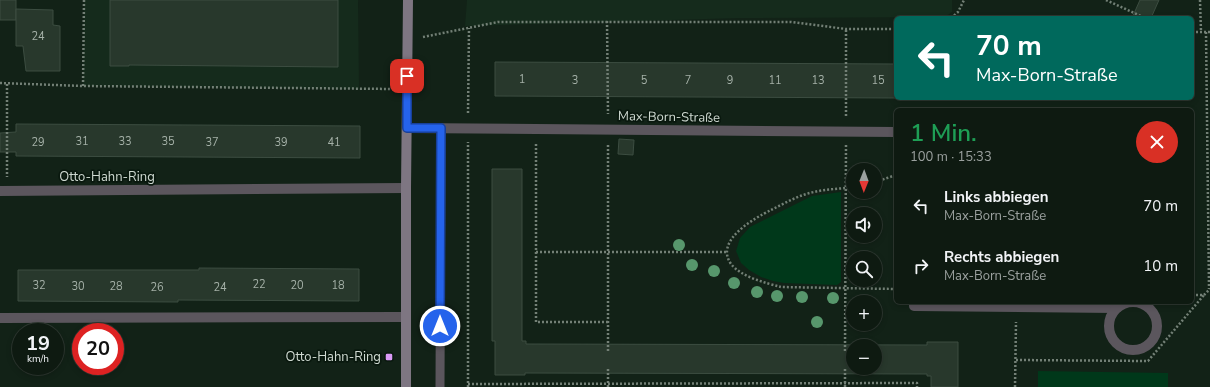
<!DOCTYPE html>
<html lang="de">
<head>
<meta charset="utf-8">
<style>
	:root { --surface:#0e1a11; --page:#17231a; --text:#f1f3f6; --muted:#9ba19f; --line:#2e3831 }
	body { margin:0; font-family:"Nunito Sans",sans-serif; background:var(--page); color:var(--text); height:100vh; display:flex; flex-direction:column; font-size:15px; white-space:nowrap }
	* { box-sizing:border-box; margin:0 }
	p { font-size:13px; color:var(--muted) }
	.icon { flex:none; width:22px; height:22px; fill:none; stroke:currentColor; stroke-width:2; stroke-linecap:round; stroke-linejoin:round }
	.map { position:relative; flex:1; overflow:hidden }
	.details { position:absolute; left:894px; top:108px; width:300px; height:196px; display:flex; flex-direction:column; background:var(--surface); border-radius:6px; box-shadow:0 2px 6px #0003,0 0 0 1px var(--line) }
	.details>* { flex:none }
	.hud { position:absolute; left:894px; top:16px; width:300px; height:84px; border-radius:6px; box-shadow:0 2px 6px #0003,0 0 0 1px var(--line); background:#00695c; color:#fff; overflow:hidden }
	.needle { width:26px; rotate:181deg }
	.fabs { position:absolute; left:846px; top:163px; display:grid; gap:8px }
	.fabs a { display:grid; place-items:center; width:36px; height:36px; border-radius:50%; background:var(--surface); box-shadow:0 2px 6px #0003,0 0 0 1px var(--line); font-size:20px }
	.speed { position:absolute; left:12px; top:323px; display:flex; gap:8px; font-size:20px; font-weight:700; text-align:center }
	.speed>* { display:grid; place-content:center; width:52px; height:52px; border-radius:50%; background:var(--surface); box-shadow:0 2px 6px #0003,0 0 0 1px var(--line); line-height:1 }
	.speed small { font-size:10px; font-weight:400 }
	.speed .limit { border:6px solid #d22; background:#fff; color:#111 }
	.pin { position:absolute; display:grid; place-items:center; width:34px; height:34px; color:#fff; margin:-17px; border-radius:8px; box-shadow:0 2px 6px #0006 }
	.me { position:absolute; width:44px; margin:-22px; rotate:0deg; stroke-linejoin:round; filter:drop-shadow(0 0 3px #0008) }
	.turn { display:flex; align-items:center; gap:14px; height:84px; padding:0 16px; font-size:18px }
	.turn .icon { width:52px; height:52px; stroke-width:2.5 }
	.turn b { display:block; font-size:28px; line-height:34px }
	.round { display:grid; place-items:center; flex:none; width:42px; height:42px; border-radius:21px; background:var(--page) }
	.headline { display:flex; align-items:center; justify-content:space-between; height:68px; padding:0 16px }
	h1 { font-size:24px; font-weight:600; line-height:30px; color:#1e9e55 }
	ul { padding:0; list-style:none }
	li { display:flex; align-items:center; gap:12px; height:60px; padding:0 16px }
	li div { flex:1 }
	li b { display:block; font-size:15px }
	li em { font-style:normal }
	.map>svg:first-child { display:block }
	.built { fill:#152b1c }
	.green { fill:#00381a }
	.building { fill:#28382c; stroke:#3c4d41; fill-rule:evenodd }
	.lines { fill:none; stroke-linecap:round; stroke-linejoin:round }
	.path { stroke:#738076; stroke-width:2.5; stroke-dasharray:2 2; stroke-linecap:butt }
	.lane { stroke:#5b565d; stroke-width:9 }
	.street { stroke:#5b565d; stroke-width:10 }
	.secondary { stroke:#7e7682; stroke-width:10 }
	.tree { fill:#57976c }
	.route-casing { stroke:#184099; stroke-width:10 }
	.route { stroke:#2563eb; stroke-width:7 }
	.poi-dot { fill:#da9af6; stroke:#09180e; stroke-width:1.5 }
	.labels { text-anchor:middle; dominant-baseline:central; stroke-width:3.5; stroke-linejoin:round; paint-order:stroke }
	.number-label { font-size:11px; fill:#a5b1a8 }
	.street-label { font-size:13px; fill:#cfd9d1; stroke:#09180e }
	.poi-label { font-size:13px; fill:#cfd9d1; stroke:#09180e; text-anchor:end }
</style>
</head>
<body>
<div class="map">
<svg width="1210" height="387" viewBox="0 0 1210 387">
	<rect width="100%" height="100%" fill="#122217"/>
	<!-- built -->
	<g class="built">
		<path d="M84,0H358L359,89L83,86Z"/>
		<path d="M467,0H952V12L945,17L741,18L465,26Z"/>
	</g>
	<!-- green -->
	<g class="green">
		<path d="M841,192V282L837,285L784,283L773,281L761,277L749,270L741,263L736,251L740,238L750,227L812,196Z"/>
		<path d="M1038,371L1168,373V387H1038Z"/>
	</g>
	<!-- building -->
	<g class="building">
		<rect x="0" y="0" width="16" height="20"/>
		<path d="M110,0H338V67L129,65V66H110Z"/>
		<path d="M1140,0H1159L1151,18H1132Z"/>
		<path d="M16,9L53,10V25L60,26V71H26L23,46H16Z"/>
		<path d="M495,62L896,64V98L495,96Z"/>
		<path d="M16,124L360,126V158L16,156V152H0V133L16,132Z"/>
		<path d="M619,139L634,140L633,155L618,154Z"/>
		<path d="M492,169H522V341H526V344L927,345V342H958V387H931V376H927V374L525,373V375H495V341H492ZM853,346H875V368H853Z"/>
		<path d="M199,268L359,269V301L178,300V302L18,301V270H199Z"/>
	</g>
	<g class="lines">
		<!-- path -->
		<g class="path">
			<path d="M1106,0L1145,18"/>
			<path d="M1200,0L1201,32"/>
			<path d="M951,18L958,12L964,0"/>
			<path d="M607,21L608,114"/>
			<path d="M1192,32H1210"/>
			<path d="M1206,32L1209,289"/>
			<path d="M423,37L498,22H791L846,29H896"/>
			<path d="M0,83L83,86L393,89"/>
			<path d="M7,84V177"/>
			<path d="M83,86L84,0"/>
			<path d="M468,113L469,28"/>
			<path d="M846,116V29"/>
			<path d="M536,144V252H727"/>
			<path d="M875,182L896,175"/>
			<path d="M853,187C840,189 826,189 814,192C799,195 785,203 771,210C755,218 714,240 731,264C741,277 766,283 781,287L896,289"/>
			<path d="M536,252V322H608"/>
			<path d="M1192,295H1204L1210,289"/>
			<path d="M608,351V143"/>
			<path d="M845,351L846,145"/>
			<path d="M1016,360L1148,361L1204,295"/>
			<path d="M468,384L917,383V387"/>
			<path d="M468,387V142"/>
			<path d="M608,387V367"/>
			<path d="M845,387V367"/>
			<path d="M1015,387L1016,322"/>
		</g>
		<!-- lane -->
		<path class="lane" d="M440,387L441,128"/>
		<!-- street -->
		<g class="street">
			<path d="M407,128L896,132"/>
			<path d="M0,191L406,188"/>
			<path d="M914,302V306L1117,308"/>
			<circle cx="1133" cy="326" r="24"/>
			<path d="M0,318L406,317"/>
		</g>
		<!-- secondary -->
		<path class="secondary" d="M406,387V188L408,0"/>
	</g>
	<!-- trees -->
	<g class="tree">
		<circle cx="679" cy="245" r="6"/>
		<circle cx="692" cy="265" r="6"/>
		<circle cx="714" cy="271" r="6"/>
		<circle cx="734" cy="283" r="6"/>
		<circle cx="757" cy="292" r="6"/>
		<circle cx="777" cy="296" r="6"/>
		<circle cx="802" cy="297" r="6"/>
		<circle cx="833" cy="298" r="6"/>
		<circle cx="817" cy="322" r="6"/>
	</g>
	<g class="lines">
		<defs>
			<path id="route" d="M407,76V128H441L440,326"/>
		</defs>
		<!-- route casing -->
		<use href="#route" class="route-casing"/>
		<!-- route -->
		<use href="#route" class="route"/>
	</g>
	<!-- markers -->
	<rect class="poi-dot" x="385" y="353" width="8" height="8" rx="2"/>
	<g class="labels">
		<!-- number labels -->
		<g class="number-label">
			<text x="38" y="36">24</text>
			<text x="522" y="79">1</text>
			<text x="575" y="80">3</text>
			<text x="644" y="80">5</text>
			<text x="688" y="80">7</text>
			<text x="730" y="80">9</text>
			<text x="775" y="80">11</text>
			<text x="818" y="80">13</text>
			<text x="878" y="80">15</text>
			<text x="82" y="141">31</text>
			<text x="125" y="141">33</text>
			<text x="168" y="141">35</text>
			<text x="38" y="142">29</text>
			<text x="212" y="142">37</text>
			<text x="281" y="142">39</text>
			<text x="334" y="142">41</text>
			<text x="259" y="284">22</text>
			<text x="39" y="285">32</text>
			<text x="297" y="285">20</text>
			<text x="338" y="285">18</text>
			<text x="78" y="286">30</text>
			<text x="116" y="286">28</text>
			<text x="157" y="287">26</text>
			<text x="220" y="287">24</text>
		</g>
		<!-- street labels -->
		<g class="street-label">
			<text transform="translate(669 117) rotate(1)">Max-Born-Straße</text>
			<text x="107" y="177">Otto-Hahn-Ring</text>
		</g>
		<!-- poi labels -->
		<g class="poi-label">
			<text x="381" y="357">Otto-Hahn-Ring</text>
		</g>
	</g>
</svg>
<div class="fabs">
<a><svg class="needle" viewBox="-14 -14 28 28"><path d="M0-13l5 13h-10z" fill="#e53935"/><path d="M0 13l5-13h-10z" fill="#9ba19f"/></svg></a>
<a><svg class="icon" aria-label="sound" viewBox="0 0 24 24"><path d="M4 9h4l5-4v14l-5-4H4zM17 9q2 3 0 6"/></svg></a>
<a><svg class="icon" aria-label="search" viewBox="0 0 24 24"><circle cx="10" cy="10" r="6"/><path d="M15 15l6 6"/></svg></a>
<a>+</a>
<a>−</a>
</div>
<div class="speed"><div>19<small>km/h</small></div><div class="limit">20</div></div>
<div class="pin" style="left:407px;top:76px;background:#d93025"><svg class="icon" aria-label="arrive" viewBox="0 0 24 24"><path d="M6 21V4h12l-3 4 3 4H6"/></svg></div>
<svg class="me" style="left:440px;top:326px" viewBox="-20 -20 40 40"><circle r="17" fill="#2563eb" stroke="#fff" stroke-width="3"/><path d="M0-11L8 9 0 5-8 9z" fill="#fff"/></svg>
<div class="hud">
<div class="turn"><svg class="icon" aria-label="left" viewBox="0 0 24 24"><path d="M17 20v-9H6M10 6l-5 5 5 5"/></svg><div><b>70 m</b>Max-Born-Straße</div></div>
</div>
<section class="details">
<div class="headline"><div><h1>1 Min.</h1><p>100 m · 15:33</p></div><a class="round" style="background:#d93025;color:#fff"><svg class="icon" aria-label="close" viewBox="0 0 24 24"><path d="M6 6l12 12M18 6L6 18"/></svg></a></div>
<ul>
<li><svg class="icon" aria-label="left" viewBox="0 0 24 24"><path d="M17 20v-9H6M10 6l-5 5 5 5"/></svg><div><b>Links abbiegen</b><p>Max-Born-Straße</p></div><em>70 m</em></li>
<li><svg class="icon" aria-label="right" viewBox="0 0 24 24"><path d="M7 20v-9h11M14 6l5 5-5 5"/></svg><div><b>Rechts abbiegen</b><p>Max-Born-Straße</p></div><em>10 m</em></li>
</ul>
</section>
</div>
</body>
</html>
